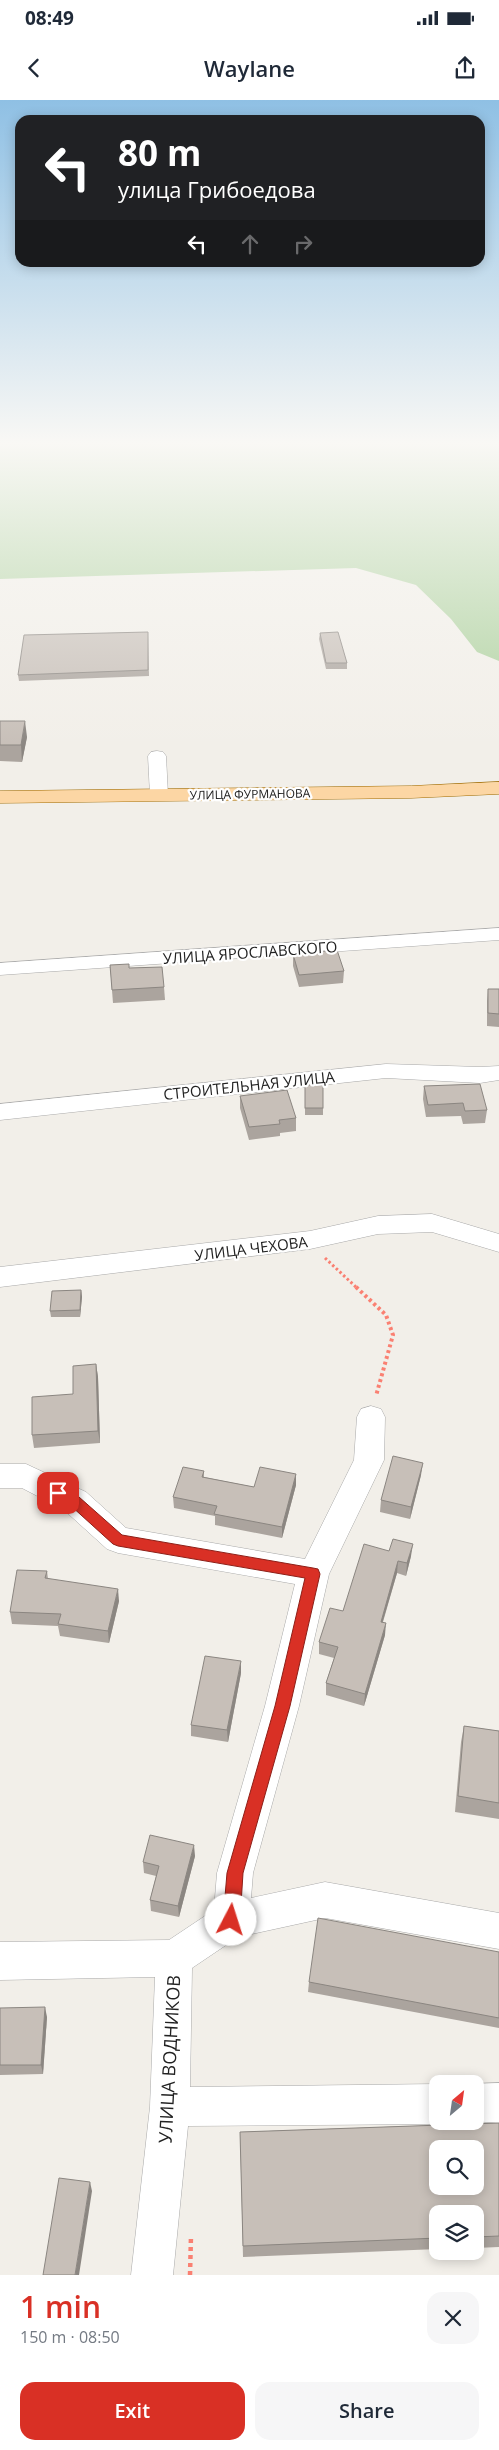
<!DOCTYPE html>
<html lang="en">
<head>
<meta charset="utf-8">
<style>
	:root { --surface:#fff; --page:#f6f6f7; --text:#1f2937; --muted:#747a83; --accent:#d93025 }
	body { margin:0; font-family:"Open Sans",sans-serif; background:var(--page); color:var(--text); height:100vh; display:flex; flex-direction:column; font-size:19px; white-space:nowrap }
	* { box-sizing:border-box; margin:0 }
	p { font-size:16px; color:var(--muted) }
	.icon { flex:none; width:28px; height:28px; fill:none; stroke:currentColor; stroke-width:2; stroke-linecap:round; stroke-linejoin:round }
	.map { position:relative; height:2175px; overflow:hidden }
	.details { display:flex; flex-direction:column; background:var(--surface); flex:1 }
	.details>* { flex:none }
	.hud { position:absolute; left:15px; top:15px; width:470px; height:152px; border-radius:15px; box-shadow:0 2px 12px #0003; background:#202124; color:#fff; overflow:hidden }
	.needle { width:32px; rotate:29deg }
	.tools { position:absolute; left:429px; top:1975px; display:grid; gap:10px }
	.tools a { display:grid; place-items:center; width:55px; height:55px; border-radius:10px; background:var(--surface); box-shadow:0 2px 12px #0003; font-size:25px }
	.pin { position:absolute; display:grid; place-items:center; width:42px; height:42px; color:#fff; margin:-21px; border-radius:10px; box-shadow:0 2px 8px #0006 }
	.me { position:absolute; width:55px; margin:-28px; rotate:5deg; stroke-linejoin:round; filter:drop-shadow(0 0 4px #0008) }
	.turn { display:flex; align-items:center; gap:18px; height:105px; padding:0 20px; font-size:22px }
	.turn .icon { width:65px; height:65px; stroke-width:2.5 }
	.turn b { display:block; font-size:35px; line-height:42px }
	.lanes { display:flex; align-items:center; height:48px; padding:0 20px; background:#0003; justify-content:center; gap:25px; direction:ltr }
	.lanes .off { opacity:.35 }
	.round { display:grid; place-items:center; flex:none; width:52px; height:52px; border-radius:15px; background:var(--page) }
	.headline { display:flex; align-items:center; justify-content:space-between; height:85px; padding:0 20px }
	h1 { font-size:30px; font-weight:600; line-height:38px; color:var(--accent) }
	.cta { display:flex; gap:10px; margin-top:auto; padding:10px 20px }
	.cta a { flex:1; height:58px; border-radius:15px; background:var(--accent); color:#fff; font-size:20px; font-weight:600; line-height:58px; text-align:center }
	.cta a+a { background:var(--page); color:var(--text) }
	.status { display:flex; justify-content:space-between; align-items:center; height:35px; padding:0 25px; background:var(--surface); direction:ltr }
	.status svg { height:14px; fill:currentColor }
	header { display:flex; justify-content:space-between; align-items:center; height:65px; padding:0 20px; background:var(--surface); font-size:22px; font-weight:600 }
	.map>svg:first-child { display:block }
	.forest { fill:#add19e }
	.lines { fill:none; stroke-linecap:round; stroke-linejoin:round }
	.minor-casing { stroke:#a9a9a9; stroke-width:1 }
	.major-casing { stroke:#a06b00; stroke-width:1 }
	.path-far2 { stroke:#fa8072; stroke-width:3; stroke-dasharray:2.5 2.5; stroke-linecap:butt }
	.path-far1 { stroke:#fa8072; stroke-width:4; stroke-dasharray:3 3; stroke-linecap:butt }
	.path { stroke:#fa8072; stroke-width:4.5; stroke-dasharray:4 4; stroke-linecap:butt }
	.minor { fill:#fff; fill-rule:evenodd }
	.major { fill:#fcd6a4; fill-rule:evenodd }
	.wall { fill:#aba49e }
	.shaded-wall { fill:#8b8681 }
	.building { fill:#c7bfb8; stroke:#8b8681; fill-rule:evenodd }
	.route { fill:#d93025; stroke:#8d1f18 }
	.labels { text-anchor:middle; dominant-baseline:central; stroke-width:4.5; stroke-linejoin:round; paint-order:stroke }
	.far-street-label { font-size:12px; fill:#222; stroke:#fff }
	.street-label { font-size:15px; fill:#222; stroke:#fff }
	.near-street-label { font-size:18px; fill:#222; stroke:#fff }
</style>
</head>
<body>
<div class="status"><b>08:49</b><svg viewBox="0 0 49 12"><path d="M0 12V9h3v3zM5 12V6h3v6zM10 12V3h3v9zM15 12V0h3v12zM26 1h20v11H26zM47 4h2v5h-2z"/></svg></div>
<header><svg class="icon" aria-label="back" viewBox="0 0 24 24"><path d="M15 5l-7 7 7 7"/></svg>Waylane<svg class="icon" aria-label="share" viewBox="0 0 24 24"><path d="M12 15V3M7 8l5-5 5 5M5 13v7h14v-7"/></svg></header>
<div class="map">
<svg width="499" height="2175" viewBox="0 0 499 2175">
	<rect width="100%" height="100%" fill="#f2efe9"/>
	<!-- forest -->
	<path class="forest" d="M0,344H499V561L477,552L451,519L416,485L356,468L0,479Z"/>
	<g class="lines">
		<defs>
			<g id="minor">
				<path d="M157,651L163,652L166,656L168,695L166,699H152L150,695L148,656L151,652Z"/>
				<path d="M499,828V840L0,875V863Z"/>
				<path d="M386,964L480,967L499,966V980L480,983L386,978L0,1020V1004Z"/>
				<path d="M432,1114L499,1134V1152L432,1132L378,1134L310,1149L0,1187V1167L310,1131L378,1116Z"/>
				<path d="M371,1306L381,1309L385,1317L384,1360L329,1474L299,1606L253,1773L251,1798L325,1782L499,1813V1849L325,1818L238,1837L192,1868L190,1987L438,1984V2021H444L438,2024L188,2026L173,2175H131L150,2007L155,1877L0,1880V1842L169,1840L214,1810L217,1773L265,1606L295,1484L118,1453L107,1449L64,1410L22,1388H0V1364H26L86,1392L126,1428L305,1459L354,1360L357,1317L361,1309Z"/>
				<path d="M499,1983V2023L472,2021H475L474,1984Z"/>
			</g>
			<path id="major" d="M499,682V694L411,698L0,703V691L411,686Z"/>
		</defs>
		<!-- minor casing -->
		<use href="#minor" class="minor-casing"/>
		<!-- major casing -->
		<use href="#major" class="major-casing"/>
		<!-- path-far2 -->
		<path class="path-far2" d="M325,1158L357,1188"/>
		<!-- path-far1 -->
		<path class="path-far1" d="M356,1187L386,1215L393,1235L376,1296"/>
		<!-- path -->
		<path class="path" d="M190,2175L191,2136"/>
		<!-- minor -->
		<use href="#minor" class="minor"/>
		<!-- major -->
		<use href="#major" class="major"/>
	</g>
	<!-- wall -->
	<g class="wall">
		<path d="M148,532L149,576L19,581L18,575Z"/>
		<path d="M320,533L347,563V569H326L319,539Z"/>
		<path d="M0,621L27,637L22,662L0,661Z"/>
		<path d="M293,854L344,871L343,883L299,887L293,866Z"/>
		<path d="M110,865L129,868L164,887L165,900L113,903Z"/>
		<path d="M488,889H499V927L487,926V901Z"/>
		<path d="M305,985L323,1008V1015H305Z"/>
		<path d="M424,986L487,1010L485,1023L463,1024L461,1016L426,1017L423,999Z"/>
		<path d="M240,996L296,1018V1031L280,1033V1036L249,1040L240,1008Z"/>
		<path d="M81,1190L82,1197L80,1217H51L50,1211Z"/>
		<path d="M96,1264L98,1277L100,1343L34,1348L32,1335L73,1294Z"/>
		<path d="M204,1371V1377L254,1387L296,1374V1385L282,1438L215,1425V1416L174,1408L173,1397Z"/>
		<path d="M421,1375L410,1419L380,1412L381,1400Z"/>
		<path d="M389,1451L411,1456L406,1476L397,1473L383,1522L385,1535L364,1606L326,1595V1583L334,1558L319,1554V1542Z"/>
		<path d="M47,1471L48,1479L119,1501L109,1543L60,1536L58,1526L12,1524L10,1512Z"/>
		<path d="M241,1573L228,1642L191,1636V1625Z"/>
		<path d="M464,1626L499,1631V1719L455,1712L461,1642Z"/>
		<path d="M195,1756L179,1817L151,1811L150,1800L156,1776L144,1773L143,1762Z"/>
		<path d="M499,1852V1928L308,1892L309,1882Z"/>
		<path d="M0,1908L47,1917L43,1974L0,1975Z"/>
		<path d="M499,2023V2147L475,2148V2114H438V2149L243,2157L240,2032Z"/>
	</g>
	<!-- shaded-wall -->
	<g class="shaded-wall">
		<path d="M25,621L27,637L22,662L21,645Z"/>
		<path d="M81,1190L82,1197L80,1217V1210Z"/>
		<path d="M96,1264L98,1277L100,1343L98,1331Z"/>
		<path d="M423,1363L421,1375L410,1419L411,1407Z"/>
		<path d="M296,1374V1385L282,1438V1427Z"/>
		<path d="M413,1444L411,1456L406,1476L407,1463Z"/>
		<path d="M398,1461L397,1473L379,1534L381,1522Z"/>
		<path d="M118,1489L119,1501L109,1543L108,1531Z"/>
		<path d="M386,1523L385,1535L364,1606L365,1594Z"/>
		<path d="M241,1561V1573L228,1642L227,1630Z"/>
		<path d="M194,1745L195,1756L179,1817L178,1806Z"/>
		<path d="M45,1907L47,1917L43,1974L41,1965Z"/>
		<path d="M90,2082L92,2091L79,2175H75Z"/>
	</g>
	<!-- building -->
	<g class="building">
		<path d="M148,532V570L18,575L24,535Z"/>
		<path d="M338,532L347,563H326L320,533Z"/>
		<path d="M0,621H25L21,645H0Z"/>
		<path d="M337,850L344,871L299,875L293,854Z"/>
		<path d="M129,864V868L162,867L164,887L112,890L110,865Z"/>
		<path d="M488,889H499V914L488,913Z"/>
		<path d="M480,984L487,1010L465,1011L463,1003L428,1005L424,986Z"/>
		<rect x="305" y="985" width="18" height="23"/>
		<path d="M287,990L296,1018L279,1020L280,1024L249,1027L240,996Z"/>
		<path d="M81,1190L80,1210L50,1211L52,1191Z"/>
		<path d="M96,1264L98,1331L32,1335V1297L73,1294V1266Z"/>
		<path d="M393,1356L423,1363L411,1407L381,1400Z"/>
		<path d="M183,1367L204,1371L202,1377L254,1387L260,1367L296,1374L282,1427L214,1414L217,1406L173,1397Z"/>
		<path d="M393,1439L413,1444L407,1463L398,1461L381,1522L386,1523L365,1594L326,1583L338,1547L319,1542L330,1508L343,1511L364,1444L389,1451Z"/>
		<path d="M17,1470L47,1471L45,1478L118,1489L108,1531L58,1524L61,1514L10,1512Z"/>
		<path d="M205,1556L241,1561L227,1630L191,1625Z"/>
		<path d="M464,1626L499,1631V1703L458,1696Z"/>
		<path d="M150,1735L194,1745L178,1806L150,1800L159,1766L143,1762Z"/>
		<path d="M318,1818L499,1852V1918L309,1882Z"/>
		<path d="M45,1907L41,1965H0V1908Z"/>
		<path d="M499,2023V2136L475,2137V2114H438V2138L243,2146L240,2032ZM438,2049H475V2086H438Z"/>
		<path d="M59,2078L90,2082L75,2175H43Z"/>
	</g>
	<!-- sky -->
	<linearGradient id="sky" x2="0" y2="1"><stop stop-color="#8fc0e4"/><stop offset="0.53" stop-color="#f9f8f5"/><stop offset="1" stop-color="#f9f8f5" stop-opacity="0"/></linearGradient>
	<rect width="499" height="648" fill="url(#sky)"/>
	<!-- route -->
	<path class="route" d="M58,1387L79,1397L122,1435L313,1468L318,1469L320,1474L290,1606L243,1773L240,1820L237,1826L231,1828L226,1826L223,1820L227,1773L275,1606L305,1478L118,1446L113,1444L70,1405L54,1397L52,1393L54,1389Z"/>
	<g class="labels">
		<!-- far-street labels -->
		<g class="far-street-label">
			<text transform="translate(250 694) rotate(-1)">УЛИЦА ФУРМАНОВА</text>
		</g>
		<!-- street labels -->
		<g class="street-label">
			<text transform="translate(250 852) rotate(-4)">УЛИЦА ЯРОСЛАВСКОГО</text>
			<text transform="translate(249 985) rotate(-6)">СТРОИТЕЛЬНАЯ УЛИЦА</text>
			<text transform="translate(251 1148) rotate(-7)">УЛИЦА ЧЕХОВА</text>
		</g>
		<!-- near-street labels -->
		<g class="near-street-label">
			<text transform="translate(169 1959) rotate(-87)">УЛИЦА ВОДНИКОВ</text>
		</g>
	</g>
</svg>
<div class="tools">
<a><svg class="needle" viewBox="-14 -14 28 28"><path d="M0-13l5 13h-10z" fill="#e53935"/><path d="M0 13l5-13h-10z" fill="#747a83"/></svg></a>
<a><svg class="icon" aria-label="search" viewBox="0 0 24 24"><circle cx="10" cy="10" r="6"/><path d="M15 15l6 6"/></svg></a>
<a><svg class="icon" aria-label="layers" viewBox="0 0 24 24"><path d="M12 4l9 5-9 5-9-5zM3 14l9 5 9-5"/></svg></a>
</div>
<div class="pin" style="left:58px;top:1393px;background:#d93025"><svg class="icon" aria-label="arrive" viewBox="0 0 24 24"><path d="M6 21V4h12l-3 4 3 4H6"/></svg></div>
<svg class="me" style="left:231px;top:1820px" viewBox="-20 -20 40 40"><circle r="19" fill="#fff"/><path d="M0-13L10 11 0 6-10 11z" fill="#d93025"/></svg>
<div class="hud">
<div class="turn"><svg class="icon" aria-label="left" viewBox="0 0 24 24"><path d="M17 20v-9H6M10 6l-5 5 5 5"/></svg><div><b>80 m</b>улица Грибоедова</div></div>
<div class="lanes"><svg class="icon" aria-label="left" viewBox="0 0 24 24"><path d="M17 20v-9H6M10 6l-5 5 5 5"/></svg><svg class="icon off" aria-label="ahead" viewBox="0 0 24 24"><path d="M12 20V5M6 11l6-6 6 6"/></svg><svg class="icon off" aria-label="right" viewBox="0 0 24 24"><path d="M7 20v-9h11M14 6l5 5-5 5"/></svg></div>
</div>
</div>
<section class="details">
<div class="headline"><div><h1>1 min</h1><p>150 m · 08:50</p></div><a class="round"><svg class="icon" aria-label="close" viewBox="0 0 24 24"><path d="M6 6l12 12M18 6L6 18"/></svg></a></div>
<div class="cta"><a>Exit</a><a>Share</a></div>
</section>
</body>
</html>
